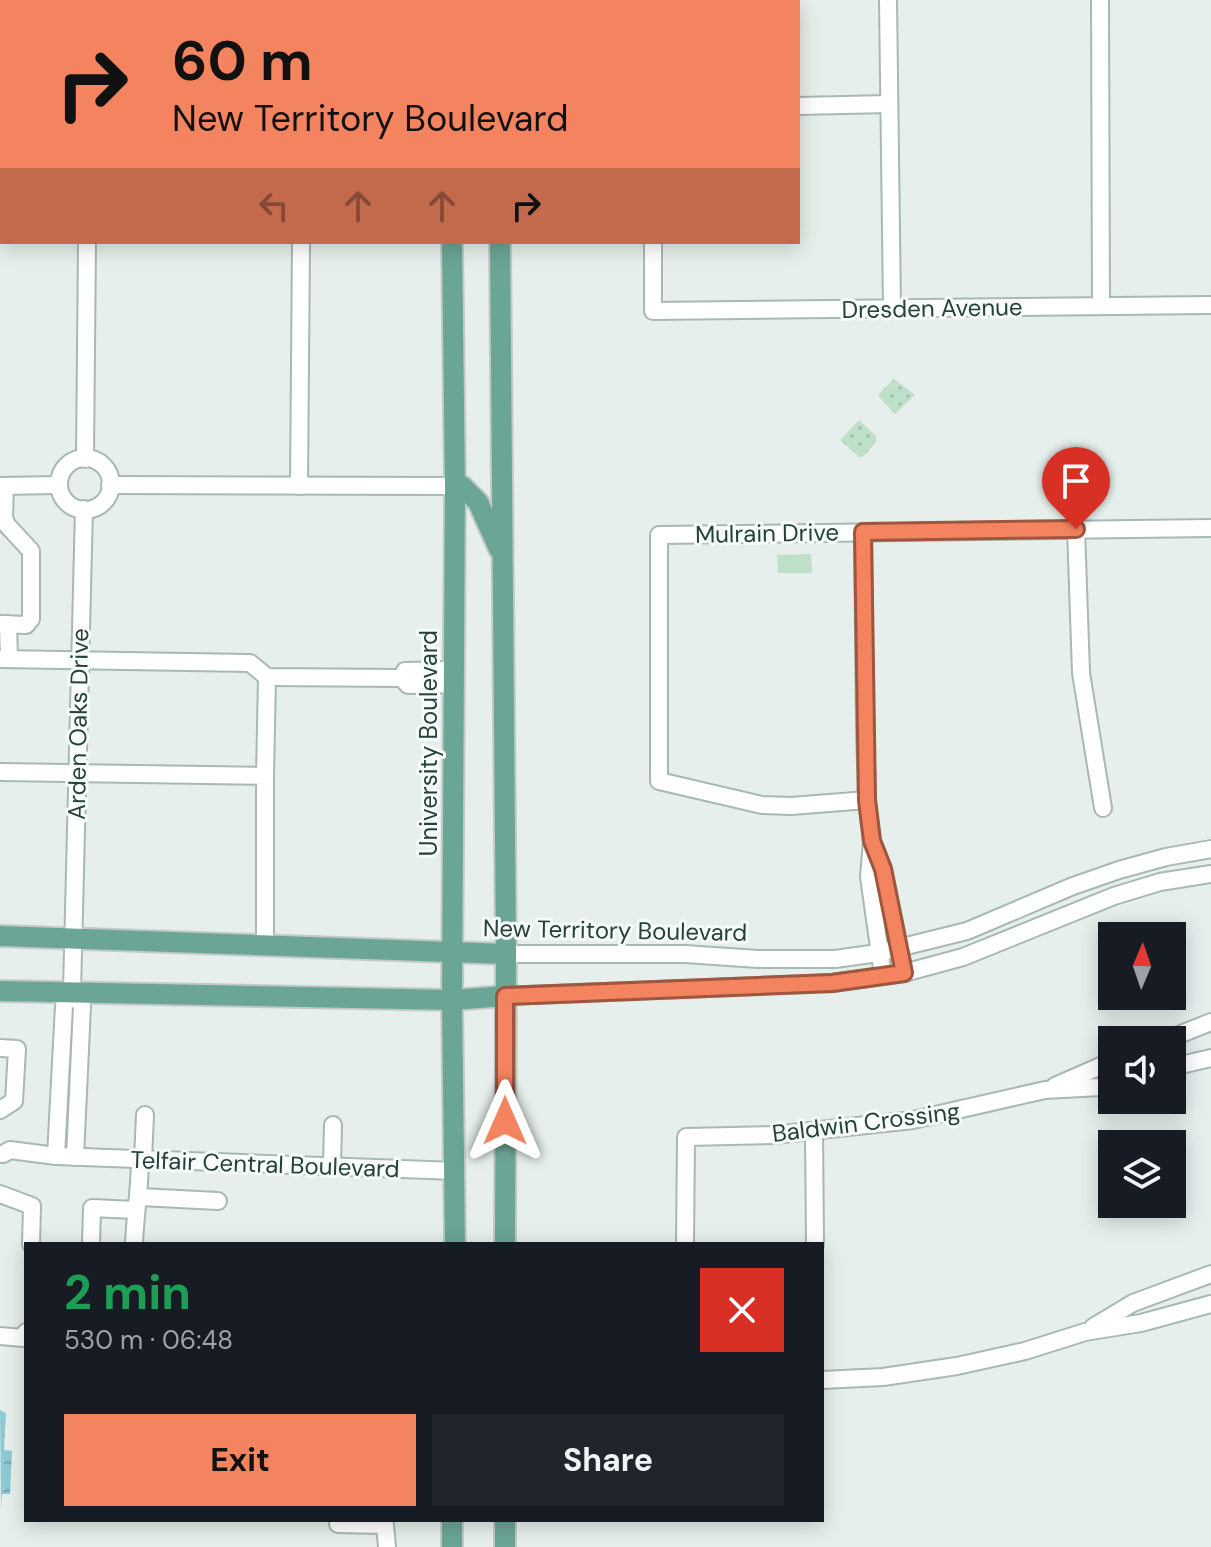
<!DOCTYPE html>
<html lang="en">
<head>
<meta charset="utf-8">
<style>
	:root { --surface:#171b24; --page:#20242c; --text:#f1f3f6; --muted:#9ea1a6; --accent:#f4845f }
	body { margin:0; font-family:"DM Sans",sans-serif; background:var(--page); color:var(--text); height:100vh; display:flex; flex-direction:column; font-size:30px; white-space:nowrap }
	* { box-sizing:border-box; margin:0 }
	p { font-size:26px; color:var(--muted) }
	.icon { flex:none; width:44px; height:44px; fill:none; stroke:currentColor; stroke-width:2; stroke-linecap:round; stroke-linejoin:round }
	.map { position:relative; flex:1; overflow:hidden }
	.panel { position:absolute; left:24px; top:1242px; width:800px; height:280px; display:flex; flex-direction:column; background:var(--surface); border-radius:0px; box-shadow:0 4px 20px #0003 }
	.panel>* { flex:none }
	.hud { position:absolute; left:0px; top:0px; width:800px; height:244px; box-shadow:0 4px 20px #0003; background:#f4845f; color:#111; overflow:hidden }
	.needle { width:52px; rotate:2deg }
	.fabs { position:absolute; left:1098px; top:922px; display:grid; gap:16px }
	.fabs a { display:grid; place-items:center; width:88px; height:88px; border-radius:0px; background:var(--surface); box-shadow:0 4px 20px #0003; font-size:40px }
	.pin { position:absolute; display:grid; place-items:center; width:68px; height:68px; color:#fff; margin:-82px -34px; border-radius:50% 50% 50% 0; rotate:-45deg; box-shadow:0 0 8px #0007 }
	.pin .icon { rotate:45deg }
	.me { position:absolute; width:88px; margin:-44px; rotate:0deg; stroke-linejoin:round; filter:drop-shadow(0 0 6px #0008) }
	.turn { display:flex; align-items:center; gap:28px; height:168px; padding:0 40px; font-size:36px }
	.turn .icon { width:104px; height:104px; stroke-width:2.5 }
	.turn b { display:block; font-size:56px; line-height:68px }
	.lanes { display:flex; align-items:center; height:76px; padding:0 40px; background:#0003; justify-content:center; gap:40px; direction:ltr }
	.lanes .off { opacity:.35 }
	.round { display:grid; place-items:center; flex:none; width:84px; height:84px; border-radius:0px; background:var(--page) }
	.headline { display:flex; align-items:center; justify-content:space-between; height:136px; padding:0 40px }
	h1 { font-size:48px; font-weight:700; line-height:60px; color:#1e9e55 }
	.cta { display:flex; gap:16px; margin-top:auto; padding:16px 40px }
	.cta a { flex:1; height:92px; border-radius:0px; background:var(--accent); color:#111; font-size:32px; font-weight:700; line-height:92px; text-align:center }
	.cta a+a { background:var(--page); color:var(--text) }
	.map>svg:first-child { display:block }
	.grass { fill:url(#grass-dots) }
	.garden { fill:#bfe0c8 }
	.water { fill:url(#water-ripples) }
	.lines { fill:none; stroke-linecap:round; stroke-linejoin:round }
	.minor-casing { stroke:#a8b8b2; stroke-width:20 }
	.major-casing { stroke:#c2cac8; stroke-width:24 }
	.minor { stroke:#fff; stroke-width:16 }
	.major { stroke:#6aa596; stroke-width:20 }
	.route-casing { stroke:#9f563e; stroke-width:20 }
	.route { stroke:#f4845f; stroke-width:14 }
	.labels { text-anchor:middle; dominant-baseline:central; stroke-width:6; stroke-linejoin:round; paint-order:stroke }
	.street-label { font-size:24px; fill:#24423a; stroke:#f7fbf9 }
</style>
</head>
<body>
<div class="map">
<svg width="1211" height="1547" viewBox="0 0 1211 1547">
	<defs>
		<pattern id="grass-dots" width="8" height="8" patternUnits="userSpaceOnUse" patternTransform="scale(2)"><rect width="8" height="8" fill="#bfe0c8"/><path d="M2 2h.1M6 6h.1" fill="none" stroke="#a4c1ad" stroke-width="1.8" stroke-linecap="round"/></pattern>
		<pattern id="water-ripples" width="26" height="14" patternUnits="userSpaceOnUse" patternTransform="scale(2)"><rect width="26" height="14" fill="#8ec9d4"/><path d="M2 4q2-2 4 0t4 0M15 11q2-2 4 0t4 0" fill="none" stroke="#74a5ad"/></pattern>
	</defs>
	<rect width="100%" height="100%" fill="#e6efeb"/>
	<!-- grass -->
	<g class="grass">
		<path d="M894,379L915,395L895,414L879,397V394Z"/>
		<path d="M859,420L876,436V442L863,457H859L840,440Z"/>
	</g>
	<!-- garden -->
	<path class="garden" d="M811,554L812,573H778L777,555Z"/>
	<!-- water -->
	<path class="water" d="M0,1410L6,1413L4,1450L12,1451L10,1494H2L1,1507Z"/>
	<g class="lines">
		<defs>
			<g id="minor">
				<path d="M888,0L892,308"/>
				<path d="M1100,0L1101,306"/>
				<path d="M178,2V0"/>
				<path d="M0,28H2"/>
				<path d="M798,106L889,104"/>
				<path d="M653,242V311L1211,305"/>
				<circle cx="85" cy="484" r="26"/>
				<path d="M85,459L87,242"/>
				<path d="M110,485L455,486"/>
				<path d="M0,486L59,485"/>
				<path d="M299,486L301,242"/>
				<path d="M1076,529L1081,673L1103,808"/>
				<path d="M863,532L865,731L867,800L872,841L869,877L883,976"/>
				<path d="M0,624L26,625L31,619V551L7,525L4,518L5,486"/>
				<path d="M8,624L9,659"/>
				<path d="M0,659L250,663L267,677L402,678L405,671L454,670"/>
				<path d="M402,678L408,685L454,684"/>
				<path d="M0,772L265,776V946"/>
				<path d="M265,776L267,677"/>
				<path d="M867,800L791,806L762,805L659,781V535L1211,528"/>
				<path d="M874,846L883,869L904,973"/>
				<path d="M506,954H685L758,959H835L878,953L967,931L1073,886L1119,870L1166,857L1211,849"/>
				<path d="M72,991L82,1006L75,1157"/>
				<path d="M505,996L832,983L904,973L963,957L1114,896L1160,882L1211,874"/>
				<path d="M1166,1040L1211,1022"/>
				<path d="M0,1048L17,1049L14,1101L0,1110"/>
				<path d="M1172,1067L1211,1058"/>
				<path d="M1055,1086L1112,1061"/>
				<path d="M814,1131L815,1244"/>
				<path d="M3,1154L10,1150L56,1156L456,1171"/>
				<path d="M56,1156L64,1006L72,991L84,509"/>
				<path d="M143,1159L145,1115"/>
				<path d="M332,1166L333,1125"/>
				<path d="M0,1194L32,1206L31,1244"/>
				<path d="M140,1197L218,1201"/>
				<path d="M91,1244L92,1208L135,1210"/>
				<path d="M134,1244C135,1215 140,1188 140,1159"/>
				<path d="M685,1244L686,1137L774,1135L913,1120L1045,1090L1100,1087L1112,1084"/>
				<path d="M1093,1327L1133,1303L1211,1274"/>
				<path d="M0,1336L23,1338L26,1332"/>
				<path d="M822,1380L883,1377L957,1366L1025,1351L1085,1332L1141,1323L1211,1304"/>
				<path d="M338,1524L385,1525L387,1547"/>
			</g>
			<g id="major">
				<path d="M450,0V2"/>
				<path d="M501,2V0"/>
				<path d="M452,242L455,486L452,1000L455,1244"/>
				<path d="M500,242L506,954L505,1244"/>
				<path d="M455,486H462L478,502L499,549"/>
				<path d="M0,936L506,954"/>
				<path d="M0,991L452,1000L505,996"/>
				<path d="M452,1547V1520"/>
				<path d="M505,1547V1520"/>
			</g>
		</defs>
		<!-- minor casing -->
		<use href="#minor" class="minor-casing"/>
		<!-- major casing -->
		<use href="#major" class="major-casing"/>
		<!-- minor -->
		<use href="#minor" class="minor"/>
		<!-- major -->
		<use href="#major" class="major"/>
	</g>
	<g class="lines">
		<defs>
			<path id="route" d="M505,1121V996L832,983L904,973L883,869L872,841L867,800L863,532L1076,529"/>
		</defs>
		<!-- route casing -->
		<use href="#route" class="route-casing"/>
		<!-- route -->
		<use href="#route" class="route"/>
	</g>
	<g class="labels">
		<!-- street labels -->
		<g class="street-label">
			<text transform="translate(932 308) rotate(-1)">Dresden Avenue</text>
			<text transform="translate(767 533) rotate(-1)">Mulrain Drive</text>
			<text transform="translate(78 724) rotate(-89)">Arden Oaks Drive</text>
			<text transform="translate(428 743) rotate(-90)">University Boulevard</text>
			<text transform="translate(615 930) rotate(1)">New Territory Boulevard</text>
			<text transform="translate(866 1122) rotate(-7)">Baldwin Crossing</text>
			<text transform="translate(265 1164) rotate(2)">Telfair Central Boulevard</text>
		</g>
	</g>
</svg>
<div class="fabs">
<a><svg class="needle" viewBox="-14 -14 28 28"><path d="M0-13l5 13h-10z" fill="#e53935"/><path d="M0 13l5-13h-10z" fill="#9ea1a6"/></svg></a>
<a><svg class="icon" aria-label="sound" viewBox="0 0 24 24"><path d="M4 9h4l5-4v14l-5-4H4zM17 9q2 3 0 6"/></svg></a>
<a><svg class="icon" aria-label="layers" viewBox="0 0 24 24"><path d="M12 4l9 5-9 5-9-5zM3 14l9 5 9-5"/></svg></a>
</div>
<div class="pin" style="left:1076px;top:529px;background:#d93025"><svg class="icon" aria-label="arrive" viewBox="0 0 24 24"><path d="M6 21V4h12l-3 4 3 4H6"/></svg></div>
<svg class="me" style="left:505px;top:1121px" viewBox="-20 -20 40 40"><path d="M0-17L14 15 0 8-14 15z" fill="#f4845f" stroke="#fff" stroke-width="4"/></svg>
<div class="hud">
<div class="turn"><svg class="icon" aria-label="right" viewBox="0 0 24 24"><path d="M7 20v-9h11M14 6l5 5-5 5"/></svg><div><b>60 m</b>New Territory Boulevard</div></div>
<div class="lanes"><svg class="icon off" aria-label="left" viewBox="0 0 24 24"><path d="M17 20v-9H6M10 6l-5 5 5 5"/></svg><svg class="icon off" aria-label="ahead" viewBox="0 0 24 24"><path d="M12 20V5M6 11l6-6 6 6"/></svg><svg class="icon off" aria-label="ahead" viewBox="0 0 24 24"><path d="M12 20V5M6 11l6-6 6 6"/></svg><svg class="icon" aria-label="right" viewBox="0 0 24 24"><path d="M7 20v-9h11M14 6l5 5-5 5"/></svg></div>
</div>
<section class="panel">
<div class="headline"><div><h1>2 min</h1><p>530 m · 06:48</p></div><a class="round" style="background:#d93025;color:#fff"><svg class="icon" aria-label="close" viewBox="0 0 24 24"><path d="M6 6l12 12M18 6L6 18"/></svg></a></div>
<div class="cta"><a>Exit</a><a>Share</a></div>
</section>
</div>
</body>
</html>
